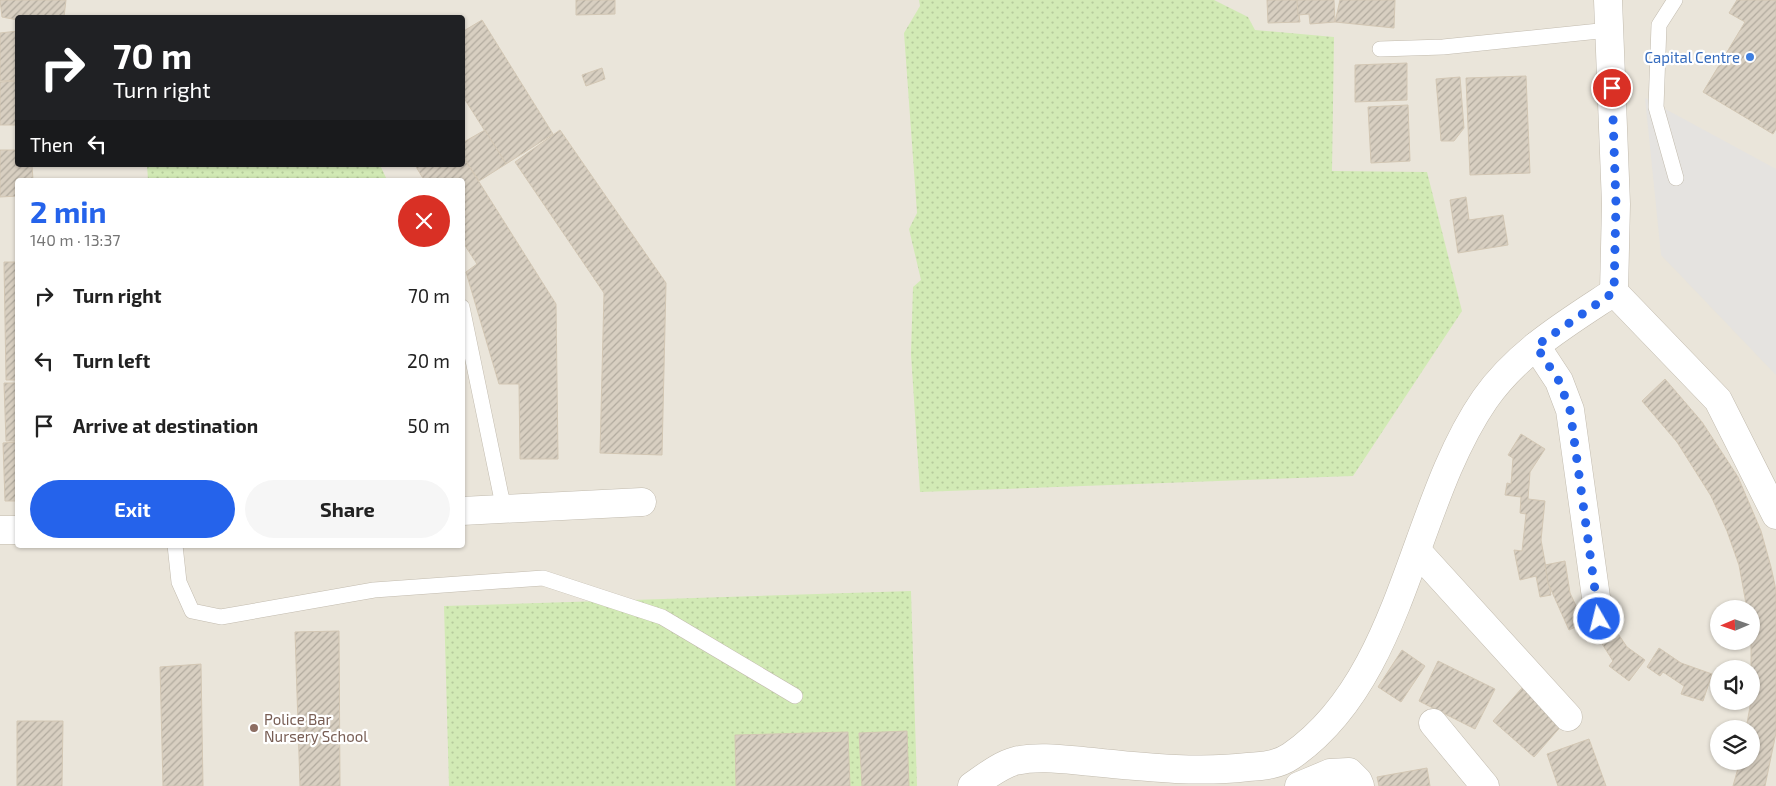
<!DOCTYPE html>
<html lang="en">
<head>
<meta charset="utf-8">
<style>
	:root { --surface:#fff; --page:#f6f6f6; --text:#222; --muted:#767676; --accent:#2563eb }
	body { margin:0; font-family:"Exo 2",sans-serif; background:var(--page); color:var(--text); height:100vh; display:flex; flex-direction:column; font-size:19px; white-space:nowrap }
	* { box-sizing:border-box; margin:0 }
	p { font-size:16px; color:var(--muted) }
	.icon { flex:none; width:28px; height:28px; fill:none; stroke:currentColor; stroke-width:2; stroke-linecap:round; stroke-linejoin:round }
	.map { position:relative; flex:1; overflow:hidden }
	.panel { position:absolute; left:15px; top:178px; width:450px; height:370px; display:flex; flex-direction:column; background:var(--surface); border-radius:5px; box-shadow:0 1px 4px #0004 }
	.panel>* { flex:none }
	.hud { position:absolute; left:15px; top:15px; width:450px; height:152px; border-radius:5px; box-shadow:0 1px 4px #0004; background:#202124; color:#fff; overflow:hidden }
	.needle { width:32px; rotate:268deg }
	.fabs { position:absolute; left:1710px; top:600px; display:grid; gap:10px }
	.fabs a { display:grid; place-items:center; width:50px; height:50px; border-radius:50%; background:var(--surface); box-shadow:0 1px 4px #0004; font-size:25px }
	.pin { position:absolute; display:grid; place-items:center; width:42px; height:42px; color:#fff; margin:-21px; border:2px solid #fff; border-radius:50%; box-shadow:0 1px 5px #0007 }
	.me { position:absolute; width:55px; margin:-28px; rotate:352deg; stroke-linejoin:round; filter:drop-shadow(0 0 4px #0008) }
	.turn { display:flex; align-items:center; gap:18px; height:105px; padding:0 15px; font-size:22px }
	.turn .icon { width:65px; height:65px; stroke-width:2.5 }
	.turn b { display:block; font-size:35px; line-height:42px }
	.then { display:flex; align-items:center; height:48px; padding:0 15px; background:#0003; gap:10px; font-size:19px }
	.round { display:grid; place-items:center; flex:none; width:52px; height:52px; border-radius:26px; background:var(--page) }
	.overview { display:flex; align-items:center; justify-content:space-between; height:85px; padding:0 15px }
	h1 { font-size:30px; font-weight:700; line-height:38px; color:var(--accent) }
	.action { display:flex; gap:10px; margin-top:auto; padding:10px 15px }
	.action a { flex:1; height:58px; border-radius:30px; background:var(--accent); color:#fff; font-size:20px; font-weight:700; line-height:58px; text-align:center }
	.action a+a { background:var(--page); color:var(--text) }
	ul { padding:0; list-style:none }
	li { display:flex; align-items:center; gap:15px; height:65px; padding:0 15px }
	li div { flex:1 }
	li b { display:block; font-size:19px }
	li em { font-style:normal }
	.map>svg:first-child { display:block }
	.residential { fill:#eae5da; fill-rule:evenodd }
	.park { fill:url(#park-dots) }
	.parking { fill:#e5e3e0 }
	.building { fill:url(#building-hatch); stroke:#d3c7b4 }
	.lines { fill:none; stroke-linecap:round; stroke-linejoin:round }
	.lane-casing { stroke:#c2bbae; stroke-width:16 }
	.street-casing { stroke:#c2bbae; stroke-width:29 }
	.lane { stroke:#fff; stroke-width:15 }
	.street { stroke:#fff; stroke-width:28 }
	.route { stroke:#2563eb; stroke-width:9; stroke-dasharray:0 16.2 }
	.shop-dot { fill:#3f7fe0; stroke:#fff; stroke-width:2 }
	.education-dot { fill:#8d6e63; stroke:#fff; stroke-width:2 }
	.labels { text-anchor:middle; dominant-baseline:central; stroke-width:4.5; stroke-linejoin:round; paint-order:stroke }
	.shop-label { font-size:15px; fill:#366cbe; stroke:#fff; text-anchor:end }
	.education-label { font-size:15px; fill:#785e54; stroke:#fff; text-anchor:start }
</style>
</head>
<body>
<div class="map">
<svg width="1776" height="786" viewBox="0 0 1776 786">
	<defs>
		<pattern id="park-dots" width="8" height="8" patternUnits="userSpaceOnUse" patternTransform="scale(1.25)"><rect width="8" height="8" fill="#d2eab5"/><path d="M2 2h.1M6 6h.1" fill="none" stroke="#b6ca9c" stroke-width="1.8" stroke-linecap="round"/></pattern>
		<pattern id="building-hatch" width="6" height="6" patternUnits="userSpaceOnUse" patternTransform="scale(1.25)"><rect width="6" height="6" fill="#d8cfc1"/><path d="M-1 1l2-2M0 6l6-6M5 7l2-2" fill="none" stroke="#b1aa9e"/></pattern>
	</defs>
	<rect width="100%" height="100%" fill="#f6f3ec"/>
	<!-- residential -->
	<path class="residential" d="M0,0H1776V786H0ZM18,18H462V165H18ZM18,180H462V545H18ZM1719,609H1751V641H1719ZM1719,669H1751V701H1719ZM1719,729H1751V761H1719Z"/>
	<!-- park -->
	<g class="park">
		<path d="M919,0H1214L1248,17L1255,30L1334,37L1332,171L1427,172L1462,311L1353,476L920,492L911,354L913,287L921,280L909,229L917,213L904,33L920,6Z"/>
		<path d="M147,165H380L387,180H148Z"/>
		<path d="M911,591L917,786H449L444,606Z"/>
	</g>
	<!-- parking -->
	<path class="parking" d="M1645,98L1776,169V375L1661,255Z"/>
	<!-- building -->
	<g class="building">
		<path d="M0,0H66L64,17L18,18V20L2,17Z"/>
		<path d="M576,0H615V14L576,15Z"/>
		<path d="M1267,0H1297L1300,22L1268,23Z"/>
		<path d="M1297,0H1334L1335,22L1310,24L1309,14L1298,15Z"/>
		<path d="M1340,0H1395L1394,28L1335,22Z"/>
		<path d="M1737,0H1776V129L1773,134L1703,92L1745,22L1729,13Z"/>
		<path d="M482,20L553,134L506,164L462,95V32Z"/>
		<path d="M18,31V80L0,81V33Z"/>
		<path d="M1407,63V100L1355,102V65Z"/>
		<path d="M602,68L605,79L586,86L582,75Z"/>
		<path d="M1526,76L1530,173L1470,175L1466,78Z"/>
		<path d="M1460,77L1464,128L1454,141H1441L1436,79Z"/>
		<path d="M18,81V125H0V82Z"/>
		<path d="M1408,105L1410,161L1371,163L1368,107Z"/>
		<path d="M485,130L506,164L479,181L462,155V143Z"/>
		<path d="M560,130L666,283L662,455L600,453L604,293L515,162Z"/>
		<path d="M0,150H18V165H32L33,180H18V196L0,197Z"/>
		<path d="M462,155L556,304L558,459H520L519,384H499L466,272L477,264L462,241V180H424L415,165H462Z"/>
		<path d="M1466,197L1469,220L1503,215L1508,245L1458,253L1450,200Z"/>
		<path d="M4,262H18V380H6Z"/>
		<path d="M1665,379L1702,422L1738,477L1761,531L1771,567L1776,590V733L1765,786H1733L1740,761H1751V729H1746L1751,701V609H1747L1739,565L1727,531L1711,496L1677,442L1642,401Z"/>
		<path d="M4,383H18V441H6Z"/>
		<path d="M1521,434L1545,449L1530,472L1528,499L1545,501L1541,540L1551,595L1540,597L1536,576L1520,580L1514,550L1522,551L1526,514L1520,513L1521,497L1505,495L1507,483L1511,484L1513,458L1508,455Z"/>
		<path d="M18,442V501H5L3,443Z"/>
		<path d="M1565,561L1570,593L1584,623L1569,630L1548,583L1545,565Z"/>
		<path d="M1608,619L1627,647L1645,660L1629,681L1609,666L1613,661L1599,639L1594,643L1588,634Z"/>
		<path d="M339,631L340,786H300L295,632Z"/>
		<path d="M1659,648L1681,663L1712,674L1703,701L1681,694L1684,686L1663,672L1660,676L1647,667Z"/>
		<path d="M1402,650L1425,666L1401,702L1378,687Z"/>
		<path d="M1438,661L1495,689L1475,729L1419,701Z"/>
		<path d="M201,664L203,786H163L160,667Z"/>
		<path d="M1522,688L1563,724L1534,757L1493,721Z"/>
		<path d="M17,721H63L62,786H17Z"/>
		<path d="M907,731L909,786H862L859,733Z"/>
		<path d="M848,732L850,786H736L735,735Z"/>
		<path d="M1589,739L1606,786H1558L1547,754Z"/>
		<path d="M1427,768L1430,786H1379L1377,777Z"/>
	</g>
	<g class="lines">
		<defs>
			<g id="lane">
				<path d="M1675,0L1659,25L1656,107L1676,178"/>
				<path d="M1380,49L1443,47L1609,30"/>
				<path d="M462,307L504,510"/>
				<path d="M175,545L179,582L192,611L221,617L374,590L543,578L662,617L795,696"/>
			</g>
			<g id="street">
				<path d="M1608,0L1616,204L1614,292"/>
				<path d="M1536,346L1559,381L1570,410L1599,619"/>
				<path d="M462,511L642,502"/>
				<path d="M0,530H18"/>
				<path d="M1417,551L1568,717"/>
				<path d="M1433,723L1485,786"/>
				<path d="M972,786C985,777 1000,765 1015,761C1040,755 1068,760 1093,762C1144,767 1196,773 1248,767C1263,766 1278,765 1291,756C1404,678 1411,506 1485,399C1518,352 1567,323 1614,292L1718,400L1776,515"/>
				<path d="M1299,786L1330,773L1349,772L1358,781L1360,786"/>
			</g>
		</defs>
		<!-- lane casing -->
		<use href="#lane" class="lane-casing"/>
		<!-- street casing -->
		<use href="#street" class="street-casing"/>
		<!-- lane -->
		<use href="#lane" class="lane"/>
		<!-- street -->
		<use href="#street" class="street"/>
	</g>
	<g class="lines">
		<!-- route -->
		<path class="route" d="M1599,619L1570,410L1559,381L1536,346L1614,292L1616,204L1612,88"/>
	</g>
	<!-- markers -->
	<circle class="shop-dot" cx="1750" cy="57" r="5"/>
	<circle class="education-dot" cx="254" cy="728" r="5"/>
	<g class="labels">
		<!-- shop labels -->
		<g class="shop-label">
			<text x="1740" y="57">Capital Centre</text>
		</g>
		<!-- education labels -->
		<g class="education-label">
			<text x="264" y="719">Police Bar<tspan x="264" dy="17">Nursery School</tspan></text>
		</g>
	</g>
</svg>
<div class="fabs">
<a><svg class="needle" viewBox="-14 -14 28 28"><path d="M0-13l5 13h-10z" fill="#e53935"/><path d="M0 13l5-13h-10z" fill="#767676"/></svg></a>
<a><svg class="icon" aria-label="sound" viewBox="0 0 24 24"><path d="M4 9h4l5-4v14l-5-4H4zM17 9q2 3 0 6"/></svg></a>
<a><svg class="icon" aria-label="layers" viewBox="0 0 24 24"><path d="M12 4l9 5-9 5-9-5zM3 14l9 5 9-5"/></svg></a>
</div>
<div class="pin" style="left:1612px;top:88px;background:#d93025"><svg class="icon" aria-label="arrive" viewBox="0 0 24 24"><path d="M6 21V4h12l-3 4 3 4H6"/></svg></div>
<svg class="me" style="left:1599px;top:619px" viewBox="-20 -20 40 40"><circle r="17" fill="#2563eb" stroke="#fff" stroke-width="3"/><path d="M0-11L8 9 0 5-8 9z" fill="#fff"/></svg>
<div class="hud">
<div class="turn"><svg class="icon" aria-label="right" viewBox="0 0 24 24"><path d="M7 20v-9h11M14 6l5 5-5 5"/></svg><div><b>70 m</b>Turn right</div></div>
<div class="then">Then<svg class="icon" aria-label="left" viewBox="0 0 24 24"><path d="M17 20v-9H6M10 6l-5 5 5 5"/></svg></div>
</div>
<section class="panel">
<div class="overview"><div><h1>2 min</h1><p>140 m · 13:37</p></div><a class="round" style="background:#d93025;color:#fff"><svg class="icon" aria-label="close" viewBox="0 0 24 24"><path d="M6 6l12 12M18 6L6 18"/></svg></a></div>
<ul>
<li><svg class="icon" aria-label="right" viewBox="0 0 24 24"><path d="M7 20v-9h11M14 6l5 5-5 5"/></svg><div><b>Turn right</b></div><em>70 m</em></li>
<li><svg class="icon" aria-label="left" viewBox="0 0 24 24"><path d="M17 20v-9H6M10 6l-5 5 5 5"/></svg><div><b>Turn left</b></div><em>20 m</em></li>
<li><svg class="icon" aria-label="arrive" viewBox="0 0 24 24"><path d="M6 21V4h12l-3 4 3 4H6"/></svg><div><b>Arrive at destination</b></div><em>50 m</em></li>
</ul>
<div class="action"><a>Exit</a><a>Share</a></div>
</section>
</div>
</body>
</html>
